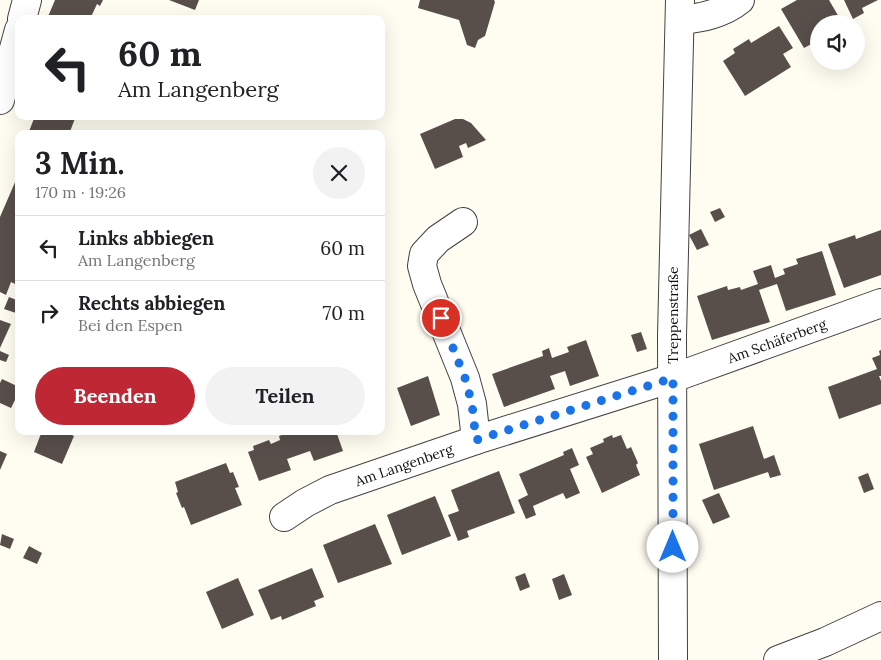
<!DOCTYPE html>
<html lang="de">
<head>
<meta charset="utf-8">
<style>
	:root { --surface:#fff; --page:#f2f2f2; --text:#202124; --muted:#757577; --line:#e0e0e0; --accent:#bf2735 }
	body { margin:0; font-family:Lora,serif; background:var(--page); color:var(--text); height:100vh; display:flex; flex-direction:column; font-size:19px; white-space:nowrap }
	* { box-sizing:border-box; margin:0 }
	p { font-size:16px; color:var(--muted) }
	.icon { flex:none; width:28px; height:28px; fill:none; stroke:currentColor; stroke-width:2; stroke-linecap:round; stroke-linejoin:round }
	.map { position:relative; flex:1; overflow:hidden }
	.sheet { position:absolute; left:15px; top:130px; width:370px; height:305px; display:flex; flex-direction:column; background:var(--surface); border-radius:10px; box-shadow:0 5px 20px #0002 }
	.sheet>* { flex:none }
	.guide { position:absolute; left:15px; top:15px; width:370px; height:105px; border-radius:10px; box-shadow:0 5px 20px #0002; background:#fff; color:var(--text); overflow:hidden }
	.buttons { position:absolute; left:810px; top:15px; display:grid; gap:10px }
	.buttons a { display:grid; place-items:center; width:55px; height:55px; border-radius:50%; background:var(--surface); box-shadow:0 5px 20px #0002; font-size:25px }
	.pin { position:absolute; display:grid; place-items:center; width:42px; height:42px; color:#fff; margin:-21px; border:2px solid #fff; border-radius:50%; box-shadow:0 1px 5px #0007 }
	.me { position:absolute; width:55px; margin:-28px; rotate:0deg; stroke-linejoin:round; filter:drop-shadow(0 0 4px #0008) }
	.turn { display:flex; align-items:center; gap:18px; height:105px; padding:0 20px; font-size:22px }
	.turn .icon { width:65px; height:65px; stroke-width:2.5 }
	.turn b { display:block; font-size:35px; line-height:42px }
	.round { display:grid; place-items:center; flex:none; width:52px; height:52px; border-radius:26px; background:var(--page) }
	.headline { display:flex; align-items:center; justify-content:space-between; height:85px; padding:0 20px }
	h1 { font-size:30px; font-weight:700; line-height:38px }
	.primary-button { display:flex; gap:10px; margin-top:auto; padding:10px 20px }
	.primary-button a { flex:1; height:58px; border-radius:30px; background:var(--accent); color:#fff; font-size:20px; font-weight:700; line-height:58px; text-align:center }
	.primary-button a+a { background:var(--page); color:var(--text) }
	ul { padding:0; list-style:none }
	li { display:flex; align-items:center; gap:15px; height:65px; padding:0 20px; border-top:1px solid var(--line) }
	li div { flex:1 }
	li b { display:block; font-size:19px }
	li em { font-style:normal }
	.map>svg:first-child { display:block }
	.building { fill:#584f4b }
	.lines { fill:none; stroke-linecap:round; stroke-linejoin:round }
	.minor-casing { stroke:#424242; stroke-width:30 }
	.minor { stroke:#fff; stroke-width:28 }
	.route { stroke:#1a73e8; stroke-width:9; stroke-dasharray:0 16.2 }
	.labels { text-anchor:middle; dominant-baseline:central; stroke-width:5; stroke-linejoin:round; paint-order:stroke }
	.street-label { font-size:14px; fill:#0f0f0f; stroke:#fff }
</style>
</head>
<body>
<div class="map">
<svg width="881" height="660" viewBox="0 0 881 660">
	<rect width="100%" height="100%" fill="#fffcf1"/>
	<!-- building -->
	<g class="building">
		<path d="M55,0H103L100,6L97,4L90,19H47Z"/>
		<path d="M169,0H199L195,10Z"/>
		<path d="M420,0H494L495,2L485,36L478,40L475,48L467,45L459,20L418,8Z"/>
		<path d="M797,0H829L843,24H819V40L804,48L781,9Z"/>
		<path d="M844,0H878L862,8L864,13L853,19Z"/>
		<path d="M779,26L793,48L783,54L791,67L745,96L723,61L735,53L733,49L749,39L751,43Z"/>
		<path d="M35,116H76L69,134H28Z"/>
		<path d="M455,119H463L471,123L486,140L468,148L466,143L459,146L463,157L435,169L420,134Z"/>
		<path d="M19,173V252L17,257L19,258L17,268L19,269V286L11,282L6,295L0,292V217Z"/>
		<path d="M720,208L725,217L715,222L710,212Z"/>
		<path d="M701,229L709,245L697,250L689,235Z"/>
		<path d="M881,230V275L844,288L828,244L855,235L856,239Z"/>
		<path d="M822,251L836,295L786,311L777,284L759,290L770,322L712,340L697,296L727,286L728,290L740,287L741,290L758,284L753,271L771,265L775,278L785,274L783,269L798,264L796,259Z"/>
		<path d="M9,297L19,301V314L4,309Z"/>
		<path d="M0,320L11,324L0,348Z"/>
		<path d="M641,332L647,349L637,352L631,335Z"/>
		<path d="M586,340L599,376L570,386L565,371L550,376L555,389L504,407L492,374L543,356L542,351L549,348L552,358L569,352L567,347Z"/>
		<path d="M881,350V376H879L881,381V404L839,419L828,387L877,369L872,358L880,355L879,351Z"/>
		<path d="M0,351L9,355L6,362L0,360Z"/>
		<path d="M428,376L440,415L411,426L397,388Z"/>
		<path d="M2,379L19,387V392L11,408L0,403V383Z"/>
		<path d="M753,426L764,459L774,455L781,475L770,478L768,472L714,490L699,444Z"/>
		<path d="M42,431H63L74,436L62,464L34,452Z"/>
		<path d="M292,431H336L343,451L314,461L310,451L287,459L291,470L259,481L248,452L254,450L253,446L269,440L271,444L280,440L279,436Z"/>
		<path d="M612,435L613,438L621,435L627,449L631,447L638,463L636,465L640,475L602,493L586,457L593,454L590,448L604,442L603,439Z"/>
		<path d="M572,448L579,465L570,469L580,493L566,499L563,493L533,506L536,515L526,519L518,500L528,495L519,474L564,455L563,452Z"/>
		<path d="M0,451L7,454L0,470Z"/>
		<path d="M226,463L230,473L233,472L239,487L235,488L242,505L191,525L184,507L182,508L176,493L178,492L175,482Z"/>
		<path d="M499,471L515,513L467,531L469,537L458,541L448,515L459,511L451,490Z"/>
		<path d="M868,473L874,489L864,493L858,477Z"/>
		<path d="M719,493L730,517L713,524L702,500Z"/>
		<path d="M435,496L451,536L402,555L387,515Z"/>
		<path d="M375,524L392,564L338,583L323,545Z"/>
		<path d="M2,534L14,539L10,549L0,545Z"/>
		<path d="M29,546L42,553L37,564L23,558Z"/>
		<path d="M312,568L324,597L314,601L316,606L282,620L281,616L271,620L258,590Z"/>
		<path d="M525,573L530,587L520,591L515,577Z"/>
		<path d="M564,574L572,595L559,600L552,579Z"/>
		<path d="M238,578L254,615L222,629L206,592Z"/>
	</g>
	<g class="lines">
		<defs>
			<g id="minor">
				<path d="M22,19L27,0"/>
				<path d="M680,20C701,18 723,14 740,0"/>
				<path d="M0,100L19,30"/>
				<path d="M463,222L438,239L424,254L422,266L427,284L465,378L472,404L476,440"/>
				<path d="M284,517L305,503L330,490L476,440L673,378L881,303"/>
				<path d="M673,660L672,336L680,0"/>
				<path d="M778,660L825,642L881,616"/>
			</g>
		</defs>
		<!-- minor casing -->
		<use href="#minor" class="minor-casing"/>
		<!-- minor -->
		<use href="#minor" class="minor"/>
	</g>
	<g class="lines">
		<!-- route -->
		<path class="route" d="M441,318L465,378L472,404L476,440L673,378V547"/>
	</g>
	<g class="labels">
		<!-- street labels -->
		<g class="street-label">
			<text transform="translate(673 315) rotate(-90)">Treppenstraße</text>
			<text transform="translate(777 341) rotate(-20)">Am Schäferberg</text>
			<text transform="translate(404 465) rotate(-19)">Am Langenberg</text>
		</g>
	</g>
</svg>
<div class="buttons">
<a><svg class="icon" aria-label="sound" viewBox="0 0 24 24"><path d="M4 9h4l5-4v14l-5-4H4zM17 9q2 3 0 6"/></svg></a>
</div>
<div class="pin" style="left:441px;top:318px;background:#d93025"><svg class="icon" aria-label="arrive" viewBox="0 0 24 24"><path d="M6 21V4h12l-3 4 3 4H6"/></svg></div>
<svg class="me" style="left:673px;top:547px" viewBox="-20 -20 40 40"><circle r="19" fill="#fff"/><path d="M0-13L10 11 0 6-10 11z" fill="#1a73e8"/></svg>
<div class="guide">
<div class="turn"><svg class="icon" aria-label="left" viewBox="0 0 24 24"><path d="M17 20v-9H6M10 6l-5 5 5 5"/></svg><div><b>60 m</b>Am Langenberg</div></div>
</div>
<section class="sheet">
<div class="headline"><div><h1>3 Min.</h1><p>170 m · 19:26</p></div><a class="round"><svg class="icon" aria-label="close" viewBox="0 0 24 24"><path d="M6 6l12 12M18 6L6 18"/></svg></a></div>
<ul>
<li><svg class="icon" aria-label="left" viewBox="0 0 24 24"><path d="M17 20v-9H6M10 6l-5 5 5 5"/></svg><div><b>Links abbiegen</b><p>Am Langenberg</p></div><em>60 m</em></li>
<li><svg class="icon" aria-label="right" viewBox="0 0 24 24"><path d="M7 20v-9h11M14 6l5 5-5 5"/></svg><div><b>Rechts abbiegen</b><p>Bei den Espen</p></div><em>70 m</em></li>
</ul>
<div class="primary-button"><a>Beenden</a><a>Teilen</a></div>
</section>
</div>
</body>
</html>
